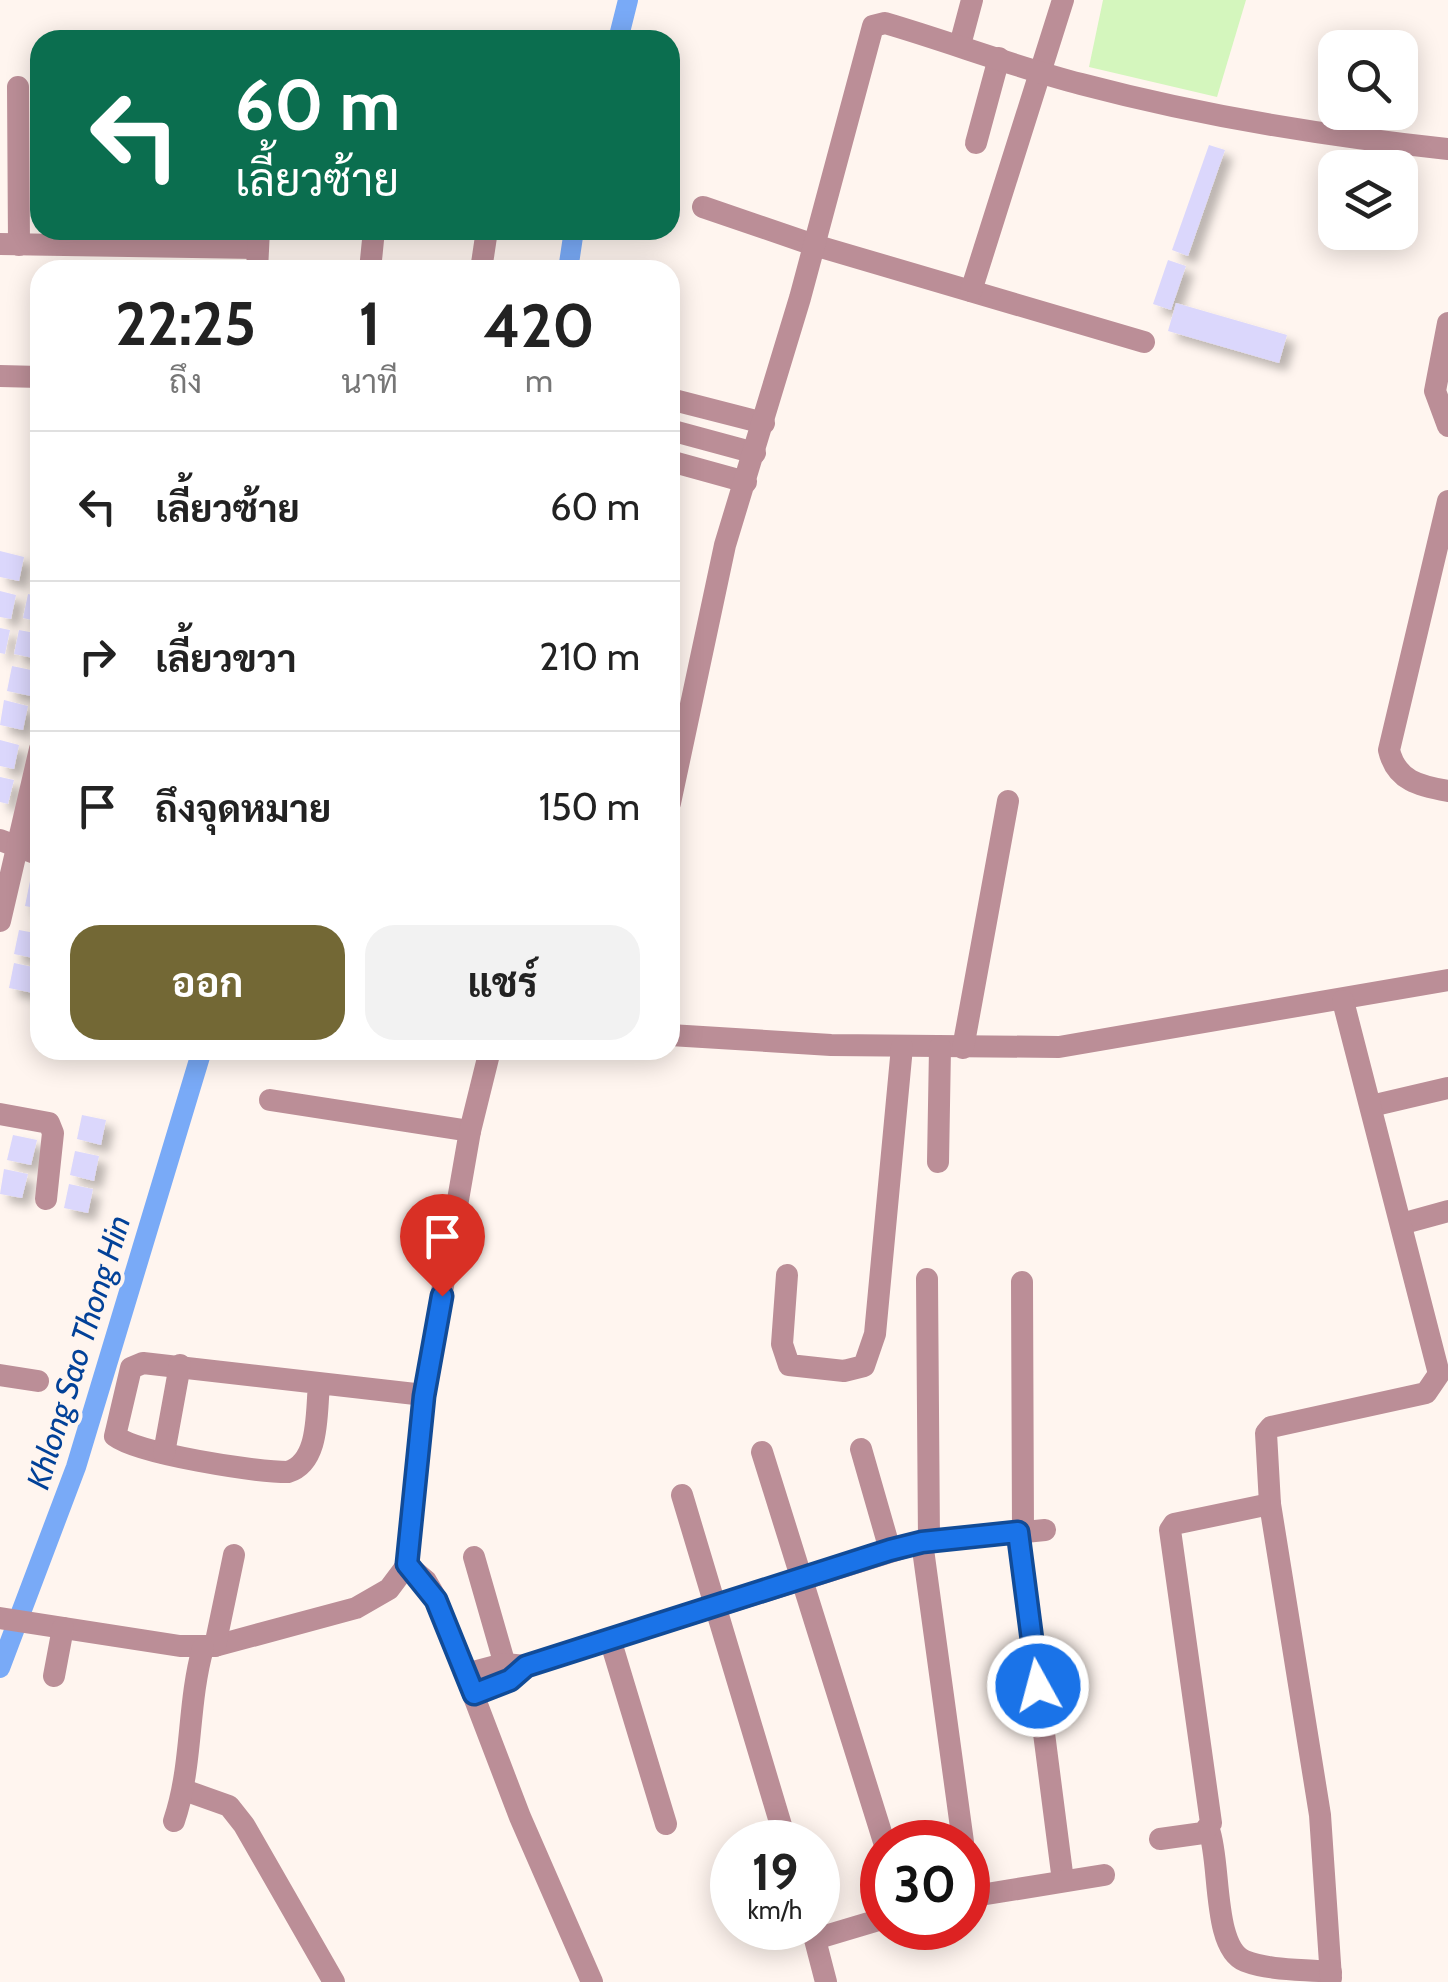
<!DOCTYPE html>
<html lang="th">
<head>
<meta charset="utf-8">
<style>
	:root { --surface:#fff; --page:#f2f2f2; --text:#222; --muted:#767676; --line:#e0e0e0; --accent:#736835 }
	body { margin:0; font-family:Cabin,Sarabun,sans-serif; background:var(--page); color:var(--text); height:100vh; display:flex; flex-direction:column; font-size:38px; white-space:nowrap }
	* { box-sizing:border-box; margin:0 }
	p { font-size:32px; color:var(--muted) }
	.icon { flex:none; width:55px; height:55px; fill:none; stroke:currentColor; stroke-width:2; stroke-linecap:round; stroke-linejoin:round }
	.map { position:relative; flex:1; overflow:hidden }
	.drawer { position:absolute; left:30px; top:260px; width:650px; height:800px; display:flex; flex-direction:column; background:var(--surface); border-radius:30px; box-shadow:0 5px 25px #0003 }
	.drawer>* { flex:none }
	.top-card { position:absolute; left:30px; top:30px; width:650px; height:210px; border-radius:30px; box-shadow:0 5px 25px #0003; background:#0b6e4f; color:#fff; overflow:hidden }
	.fabs { position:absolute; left:1318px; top:30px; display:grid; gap:20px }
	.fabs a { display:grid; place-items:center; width:100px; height:100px; border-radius:20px; background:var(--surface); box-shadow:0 5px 25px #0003; font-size:50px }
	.speed { position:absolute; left:710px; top:1820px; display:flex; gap:20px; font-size:50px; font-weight:700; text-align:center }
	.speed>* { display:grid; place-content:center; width:130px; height:130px; border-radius:50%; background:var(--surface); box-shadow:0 5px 25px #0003; line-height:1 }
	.speed small { font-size:25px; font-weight:400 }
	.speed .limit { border:15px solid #d22; background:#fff; color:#111 }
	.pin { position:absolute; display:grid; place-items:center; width:85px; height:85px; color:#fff; margin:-102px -42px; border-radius:50% 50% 50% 0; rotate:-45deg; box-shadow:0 0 10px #0007 }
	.pin .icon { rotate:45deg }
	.me { position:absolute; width:110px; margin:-55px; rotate:353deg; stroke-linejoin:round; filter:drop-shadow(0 0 8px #0008) }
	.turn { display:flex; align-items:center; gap:35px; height:210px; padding:0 40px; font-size:45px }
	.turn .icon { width:130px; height:130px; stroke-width:2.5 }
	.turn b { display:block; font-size:70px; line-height:85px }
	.eta { display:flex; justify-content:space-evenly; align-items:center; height:170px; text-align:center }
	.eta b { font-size:60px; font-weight:700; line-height:70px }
	.primary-button { display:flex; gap:20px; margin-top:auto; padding:20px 40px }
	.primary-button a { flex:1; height:115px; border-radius:30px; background:var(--accent); color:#fff; font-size:40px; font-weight:700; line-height:115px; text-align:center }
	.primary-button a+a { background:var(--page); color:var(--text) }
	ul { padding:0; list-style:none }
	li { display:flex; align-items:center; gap:30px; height:150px; padding:0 40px; border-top:2px solid var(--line) }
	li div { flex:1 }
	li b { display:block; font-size:38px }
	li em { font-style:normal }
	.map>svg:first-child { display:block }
	.green { fill:#d4f6bd }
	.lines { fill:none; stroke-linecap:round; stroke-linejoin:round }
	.canal { stroke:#79aaf7; stroke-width:20 }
	.building { fill:#dbd7fc; filter:url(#shadow) }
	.minor { stroke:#bb8e97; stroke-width:22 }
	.route-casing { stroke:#114b97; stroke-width:25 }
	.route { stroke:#1a73e8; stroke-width:18 }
	.labels { text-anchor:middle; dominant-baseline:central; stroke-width:8; stroke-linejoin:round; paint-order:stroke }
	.water-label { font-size:32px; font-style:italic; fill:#024198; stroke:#fff5ef }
</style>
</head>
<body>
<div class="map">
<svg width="1448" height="1982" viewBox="0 0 1448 1982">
	<defs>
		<filter id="shadow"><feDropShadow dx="8" dy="8" stdDeviation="5" flood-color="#0004"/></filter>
	</defs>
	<rect width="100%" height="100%" fill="#fff5ef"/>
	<!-- green -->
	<path class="green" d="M1103,0H1246L1217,97L1089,67Z"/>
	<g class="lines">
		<!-- canal -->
		<g class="canal">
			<path d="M618,40L628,0"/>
			<path d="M568,270L574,230"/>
			<path d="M0,1668L76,1467L202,1050"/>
		</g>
	</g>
	<!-- building -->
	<g class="building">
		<path d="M1209,145L1225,150L1188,256L1172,250Z"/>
		<path d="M1168,260L1186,266L1171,310L1153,304Z"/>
		<path d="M1176,303L1287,335L1279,363L1168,331Z"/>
		<path d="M0,551L24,557L19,581L0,577Z"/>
		<path d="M36,557L40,558V583L31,581Z"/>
		<path d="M0,591L16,595L11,619L0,617Z"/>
		<path d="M28,594L40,597V622L23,618Z"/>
		<path d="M0,628L10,630L5,654L0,653Z"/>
		<path d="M19,630L40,634L38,659L14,654Z"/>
		<path d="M12,666L36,671L31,696L7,691Z"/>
		<path d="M4,700L28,706L23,730L0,725Z"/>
		<path d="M0,740L19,745L14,769L0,766Z"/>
		<path d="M0,777L14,780L8,804L0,802Z"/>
		<path d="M30,881L40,884V909L25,906Z"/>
		<path d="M19,930L40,934L38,959L14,954Z"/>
		<path d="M14,963L38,968L33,993L9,988Z"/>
		<path d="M82,1115L106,1120L101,1145L77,1139Z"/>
		<path d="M13,1135L37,1140L31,1165L7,1160Z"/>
		<path d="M75,1151L99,1156L94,1181L70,1175Z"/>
		<path d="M4,1169L28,1174L22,1198L0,1194Z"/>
		<path d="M69,1184L93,1189L88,1213L64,1208Z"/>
	</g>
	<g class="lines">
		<!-- minor -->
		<g class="minor">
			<path d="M960,45L972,0"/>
			<path d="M18,87L19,245"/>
			<path d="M976,143L999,58"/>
			<path d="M703,207L814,245L1144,342"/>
			<path d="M0,244L258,248"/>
			<path d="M257,270L259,230"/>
			<path d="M370,270L374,230"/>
			<path d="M481,270L487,230"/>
			<path d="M971,291L1063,0"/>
			<path d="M1448,323L1435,391L1448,426"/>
			<path d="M0,376L40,377"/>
			<path d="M670,399L764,423"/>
			<path d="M670,430L755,453"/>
			<path d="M670,461L746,482"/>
			<path d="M1448,501L1389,750C1396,781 1420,786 1448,791"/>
			<path d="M670,803L725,545L800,298L873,26L885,23C950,42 1015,67 1081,84C1202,116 1324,136 1448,149"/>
			<path d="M0,840L40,855"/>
			<path d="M0,921L40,749"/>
			<path d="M670,1035L831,1045L1059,1047L1448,980"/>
			<path d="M963,1048L1008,801"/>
			<path d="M270,1100L470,1131"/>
			<path d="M1371,1106L1448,1088"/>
			<path d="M0,1114L49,1123L53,1133L46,1199"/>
			<path d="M938,1162L940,1048"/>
			<path d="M1401,1224L1448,1211"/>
			<path d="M787,1275L782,1344L789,1365L844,1371L864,1366L875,1334L902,1047"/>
			<path d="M927,1279L929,1541"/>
			<path d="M1022,1282L1023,1531"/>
			<path d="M0,1375L38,1381"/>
			<path d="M319,1385C316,1413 320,1462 288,1472C255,1472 139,1454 115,1436L131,1368L143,1363L424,1395"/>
			<path d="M861,1449L890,1550"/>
			<path d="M762,1452L884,1842"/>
			<path d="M164,1453L180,1365"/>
			<path d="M682,1495L786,1842"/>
			<path d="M1018,1531L1063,1881"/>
			<path d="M922,1542L963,1842"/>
			<path d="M474,1557L509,1679"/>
			<path d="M407,1565L426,1581L437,1600L520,1817L592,1982"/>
			<path d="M0,1618L180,1646H215L356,1608L389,1589L407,1565L424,1395L470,1131L490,1050"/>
			<path d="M610,1639L666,1824"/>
			<path d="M215,1646L234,1555"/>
			<path d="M466,1674L504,1664L526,1666L922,1542L1045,1530"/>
			<path d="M54,1676L63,1628"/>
			<path d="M184,1790L229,1806L244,1825L334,1982"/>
			<path d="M174,1821C193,1765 187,1705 203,1648"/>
			<path d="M1209,1830C1221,1862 1212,1948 1245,1961C1271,1971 1304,1969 1331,1972"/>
			<path d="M1160,1839L1203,1833L1211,1823L1170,1530L1174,1524L1270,1504"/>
			<path d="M968,1897L1104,1875"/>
			<path d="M812,1928L826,1982"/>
			<path d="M815,1939L882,1919"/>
			<path d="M1331,1978L1320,1815L1270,1504L1266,1433L1271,1427L1426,1393L1439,1374L1343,1001"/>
		</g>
	</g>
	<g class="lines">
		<defs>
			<path id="route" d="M442,1296L424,1396L407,1564L436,1600L474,1694L510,1680L526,1666L890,1550L922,1542L1018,1532L1038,1686"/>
		</defs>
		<!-- route casing -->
		<use href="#route" class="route-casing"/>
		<!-- route -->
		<use href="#route" class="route"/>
	</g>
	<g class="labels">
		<!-- water labels -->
		<g class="water-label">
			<text transform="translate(78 1352) rotate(-73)">Khlong Sao Thong Hin</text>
		</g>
	</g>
</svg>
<div class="fabs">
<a><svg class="icon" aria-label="search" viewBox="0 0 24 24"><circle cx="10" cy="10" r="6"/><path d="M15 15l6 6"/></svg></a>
<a><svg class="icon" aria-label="layers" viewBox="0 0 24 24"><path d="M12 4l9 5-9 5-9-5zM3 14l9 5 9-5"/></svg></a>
</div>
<div class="speed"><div>19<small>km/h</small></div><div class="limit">30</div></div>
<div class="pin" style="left:442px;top:1296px;background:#d93025"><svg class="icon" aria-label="arrive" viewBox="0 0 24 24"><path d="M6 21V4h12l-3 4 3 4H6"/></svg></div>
<svg class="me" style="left:1038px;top:1686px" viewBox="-20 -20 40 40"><circle r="17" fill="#1a73e8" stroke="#fff" stroke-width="3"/><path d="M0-11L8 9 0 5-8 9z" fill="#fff"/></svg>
<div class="top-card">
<div class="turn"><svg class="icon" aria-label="left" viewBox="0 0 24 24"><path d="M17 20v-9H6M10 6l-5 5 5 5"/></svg><div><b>60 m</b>เลี้ยวซ้าย</div></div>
</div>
<section class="drawer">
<div class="eta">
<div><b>22:25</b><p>ถึง</p></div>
<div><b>1</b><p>นาที</p></div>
<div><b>420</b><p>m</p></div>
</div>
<ul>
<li><svg class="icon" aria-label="left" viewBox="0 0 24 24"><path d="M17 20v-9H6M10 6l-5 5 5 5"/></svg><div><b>เลี้ยวซ้าย</b></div><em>60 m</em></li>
<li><svg class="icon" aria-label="right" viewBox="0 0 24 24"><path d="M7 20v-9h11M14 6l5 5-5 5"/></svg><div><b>เลี้ยวขวา</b></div><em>210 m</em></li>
<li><svg class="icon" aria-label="arrive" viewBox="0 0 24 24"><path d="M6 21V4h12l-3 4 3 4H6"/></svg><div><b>ถึงจุดหมาย</b></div><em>150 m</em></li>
</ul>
<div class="primary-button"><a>ออก</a><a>แชร์</a></div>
</section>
</div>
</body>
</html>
